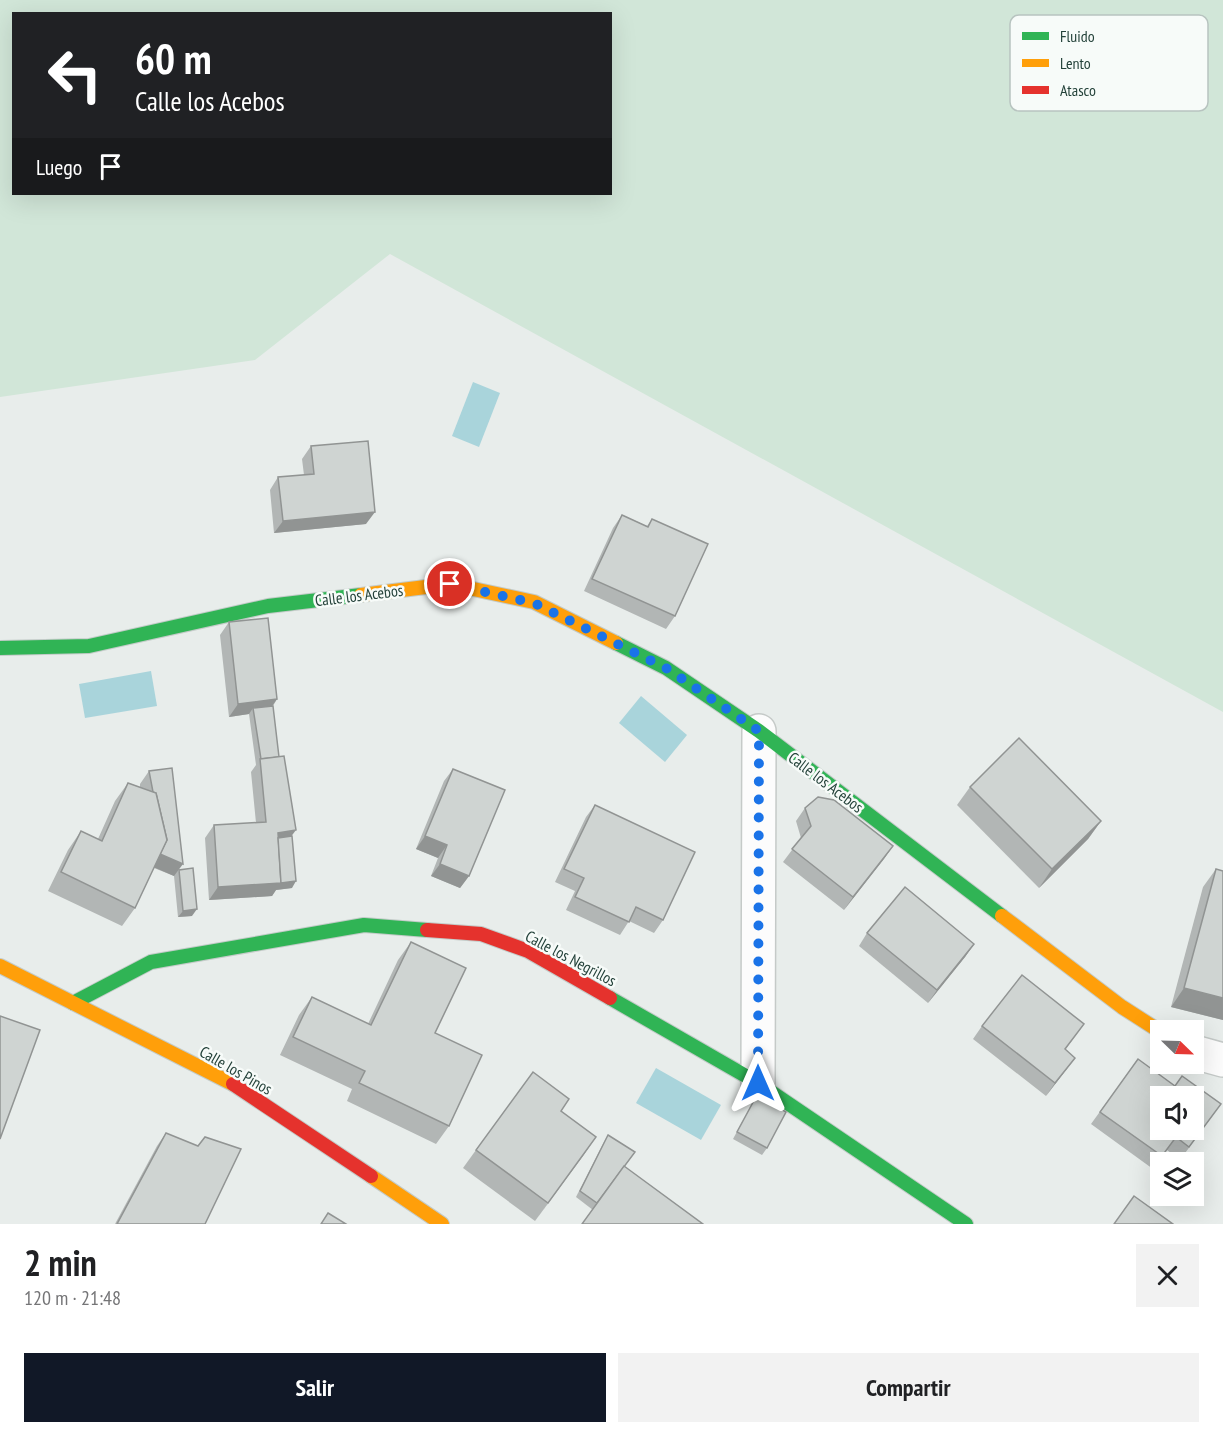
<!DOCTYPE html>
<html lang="es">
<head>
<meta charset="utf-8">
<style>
	:root { --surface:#fff; --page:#f2f2f2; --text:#202124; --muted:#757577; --accent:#111827 }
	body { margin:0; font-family:"PT Sans Narrow",sans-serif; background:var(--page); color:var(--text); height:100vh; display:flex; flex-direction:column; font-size:22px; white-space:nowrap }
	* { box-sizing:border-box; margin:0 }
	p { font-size:20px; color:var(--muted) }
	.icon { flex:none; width:33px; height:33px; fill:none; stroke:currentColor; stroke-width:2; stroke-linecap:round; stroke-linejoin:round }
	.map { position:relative; height:1224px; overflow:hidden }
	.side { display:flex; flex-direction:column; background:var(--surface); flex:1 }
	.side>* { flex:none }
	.guide { position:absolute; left:12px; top:12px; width:600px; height:183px; border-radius:0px; box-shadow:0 6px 24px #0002; background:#202124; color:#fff; overflow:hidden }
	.needle { width:39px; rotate:113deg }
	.buttons { position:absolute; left:1150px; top:1020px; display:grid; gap:12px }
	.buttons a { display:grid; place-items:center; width:54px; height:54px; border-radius:0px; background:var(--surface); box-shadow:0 6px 24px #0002; font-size:30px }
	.pin { position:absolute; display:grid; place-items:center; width:51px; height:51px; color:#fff; margin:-26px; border:3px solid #fff; border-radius:50%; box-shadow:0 2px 6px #0007 }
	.me { position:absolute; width:66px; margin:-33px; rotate:0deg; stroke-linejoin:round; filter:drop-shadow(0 0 4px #0008) }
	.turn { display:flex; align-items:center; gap:21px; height:126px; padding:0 24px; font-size:27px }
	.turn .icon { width:78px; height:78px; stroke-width:2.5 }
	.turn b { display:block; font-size:42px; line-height:51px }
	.then { display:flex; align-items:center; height:57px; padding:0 24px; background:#0003; gap:12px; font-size:22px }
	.round { display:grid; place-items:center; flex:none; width:63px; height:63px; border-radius:0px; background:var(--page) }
	.overview { display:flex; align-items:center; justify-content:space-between; height:102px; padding:0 24px }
	h1 { font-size:36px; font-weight:700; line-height:45px }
	.action { display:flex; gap:12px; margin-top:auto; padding:12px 24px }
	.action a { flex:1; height:69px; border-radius:0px; background:var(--accent); color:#fff; font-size:24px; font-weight:700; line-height:69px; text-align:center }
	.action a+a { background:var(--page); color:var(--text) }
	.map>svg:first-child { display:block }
	.green { fill:#d1e6d8; fill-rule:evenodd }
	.water { fill:#a9d4db }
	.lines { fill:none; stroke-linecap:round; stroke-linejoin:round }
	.street-casing { stroke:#c5cac8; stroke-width:36 }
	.fast-casing { stroke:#c3cbc8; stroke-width:16 }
	.slow-casing { stroke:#c3cbc8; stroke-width:16 }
	.jam-casing { stroke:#c3cbc8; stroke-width:16 }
	.street { stroke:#fcfcfc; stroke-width:33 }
	.fast { stroke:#30b455; stroke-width:14 }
	.slow { stroke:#ff9f0a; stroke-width:14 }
	.jam { stroke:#e5322d; stroke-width:14 }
	.wall { fill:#b2b6b5 }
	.shaded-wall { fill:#919493 }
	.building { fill:#cfd4d2; stroke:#919493; stroke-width:1.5; fill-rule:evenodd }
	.route { stroke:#1a73e8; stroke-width:10; stroke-dasharray:0 18 }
	.labels { text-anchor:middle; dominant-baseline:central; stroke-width:5; stroke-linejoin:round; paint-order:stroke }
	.street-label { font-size:16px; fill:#24423a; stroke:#f7fbf9 }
	.key { fill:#f7fbf9; stroke:#b8c4c0; stroke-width:1.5 }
	.key-label { font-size:16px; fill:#24423a }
</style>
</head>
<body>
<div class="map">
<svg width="1223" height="1224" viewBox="0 0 1223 1224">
	<rect width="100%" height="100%" fill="#e8edeb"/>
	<!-- green -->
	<path class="green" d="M0,0H1223V712L390,254L255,360L0,397ZM14,14H610V194H14Z"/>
	<!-- water -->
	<g class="water">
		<path d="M473,382L500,393L479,447L452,436Z"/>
		<path d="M151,671L157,706L85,718L79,684Z"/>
		<path d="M641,696L687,735L665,762L619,723Z"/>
		<path d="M656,1068L721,1105L701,1140L636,1103Z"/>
	</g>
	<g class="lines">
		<defs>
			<g id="street">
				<path d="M1194,1052L1223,1060"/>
				<path d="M758,1083L759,731"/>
			</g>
			<g id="fast">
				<path d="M616,643L666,668L759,731L1002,916"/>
				<path d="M0,648L89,646L268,606L361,595"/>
				<path d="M610,998L758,1083L966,1224"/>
				<path d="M73,1003L151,962L364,925L427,930"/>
			</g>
			<g id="slow">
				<path d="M361,595L450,584L534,602L616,643"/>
				<path d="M1002,916L1122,1007L1161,1032"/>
				<path d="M0,966L233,1084"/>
				<path d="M371,1176L442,1224"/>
			</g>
			<g id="jam">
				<path d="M427,930L481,934L528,951L610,998"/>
				<path d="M233,1084L371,1176"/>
			</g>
		</defs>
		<!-- street casing -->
		<use href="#street" class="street-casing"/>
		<!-- fast casing -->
		<use href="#fast" class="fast-casing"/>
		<!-- slow casing -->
		<use href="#slow" class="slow-casing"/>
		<!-- jam casing -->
		<use href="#jam" class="jam-casing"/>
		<!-- street -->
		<use href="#street" class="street"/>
		<!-- fast -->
		<use href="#fast" class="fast"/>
		<!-- slow -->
		<use href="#slow" class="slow"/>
		<!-- jam -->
		<use href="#jam" class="jam"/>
	</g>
	<!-- wall -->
	<g class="wall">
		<path d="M311,446L366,524L274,533L270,490L278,477L304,475L302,459Z"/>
		<path d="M622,515L647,526L652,519L675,616L666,629L584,591L613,528Z"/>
		<path d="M229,622L277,699L273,706L279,757L292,836V888L276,890L272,896L209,900L205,838L214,825L256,823L251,772L256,765L249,714L229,717L220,635Z"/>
		<path d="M453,769L469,876L460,888L431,876L438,858L416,849L444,781Z"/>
		<path d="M149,771L192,916L178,917L174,876L154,868L135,908L122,926L48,891L68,850L81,831L98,839L115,801L128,783L140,787V784Z"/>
		<path d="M970,787L1101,821L1088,839L1039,888L957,805Z"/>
		<path d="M595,805L663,920L654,933L629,921L620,935L566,910L575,891L555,882L586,817Z"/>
		<path d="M805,808L893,846L844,910L783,862L801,838L796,821Z"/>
		<path d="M1216,869L1223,1020L1171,1007L1203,887Z"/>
		<path d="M867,933L974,944L965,957L928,1003L859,946Z"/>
		<path d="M411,942L435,1033L449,1126L436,1144L347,1101L352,1089L280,1055L299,1015L312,997L368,1024L398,960Z"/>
		<path d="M1084,1024L1065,1050L1075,1058L1046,1096L973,1039L982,1026Z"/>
		<path d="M1138,1059L1175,1086L1221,1104L1180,1160L1167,1150L1153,1169L1091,1124Z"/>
		<path d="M757,1095L767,1148L762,1155L733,1139L753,1102Z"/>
		<path d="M166,1133L205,1224H115L157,1146Z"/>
		<path d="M608,1135L635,1152L593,1210L576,1197L604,1142Z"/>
		<path d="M596,1137L535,1221L463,1168L476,1150Z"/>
	</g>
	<!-- shaded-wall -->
	<g class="shaded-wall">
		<path d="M375,512L366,524L274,533L283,521Z"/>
		<path d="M277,699L268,712L253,708L249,714L229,717L238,704Z"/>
		<path d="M1101,821L1088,839L1039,888L1052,869Z"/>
		<path d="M296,830L287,842L274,845L278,833Z"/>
		<path d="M425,836L447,845L438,858L416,849Z"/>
		<path d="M893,846L884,859L844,910L853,897Z"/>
		<path d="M160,854L183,864L174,876L151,866Z"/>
		<path d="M440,864L469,876L460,888L431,876Z"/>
		<path d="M296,881L292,888L276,890L272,896L209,900L218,887Z"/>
		<path d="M197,909L192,916L178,917L183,911Z"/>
		<path d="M974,944L965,957L928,1003L937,990Z"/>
		<path d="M1184,988L1223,998V1020L1171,1007Z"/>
		<path d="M1075,1058L1066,1070L1046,1096L1055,1083Z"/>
		<path d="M596,1137L583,1156L535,1221L548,1203Z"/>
	</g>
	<!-- building -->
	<g class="building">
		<path d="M368,441L375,512L283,521L278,477L314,474L311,446Z"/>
		<path d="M622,515L648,527L652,519L708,544L675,616L592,579Z"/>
		<path d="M268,618L277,699L238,704L229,622Z"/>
		<path d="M273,706L279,757L261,759L253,708Z"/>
		<path d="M1019,738L1101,821L1052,869L970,787Z"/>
		<path d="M284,756L296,830L278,833L281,883L218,887L214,825L266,822L260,759Z"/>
		<path d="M172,768L183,864L160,854L167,840L156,793L153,792L149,771Z"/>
		<path d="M453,769L505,790L469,876L440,864L447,845L425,836Z"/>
		<path d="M128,783L156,793L167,840L135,908L61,872L81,831L102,841Z"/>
		<path d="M818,797L834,800L893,846L853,897L792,849L811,826L805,808Z"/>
		<path d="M595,805L695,852L663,920L636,907L629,922L575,897L584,878L564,869Z"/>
		<path d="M292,836L296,881L281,883L278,838Z"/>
		<path d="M193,868L197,909L183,911L179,870Z"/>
		<path d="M1216,869L1223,871V998L1184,988Z"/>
		<path d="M905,887L974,944L937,990L867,933Z"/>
		<path d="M411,942L466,968L435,1033L482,1055L449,1126L359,1083L365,1071L293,1037L312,997L371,1025Z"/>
		<path d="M1022,975L1084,1024L1065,1049L1075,1058L1055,1083L982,1026Z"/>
		<path d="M0,1016L40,1030L0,1139Z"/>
		<path d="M1138,1059L1175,1086L1182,1076L1221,1104L1189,1147L1176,1137L1162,1156L1100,1112ZM1161,1096H1194V1130H1161Z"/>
		<path d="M533,1072L569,1099L561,1111L596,1137L548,1203L476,1150Z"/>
		<path d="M757,1095L786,1112L767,1148L737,1132Z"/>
		<path d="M166,1133L198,1146L205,1137L241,1149L205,1224H117Z"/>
		<path d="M608,1135L635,1152L597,1203L580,1191Z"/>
		<path d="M624,1166L703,1224H582Z"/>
		<path d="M1134,1196L1173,1224H1114Z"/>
		<path d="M328,1213L346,1224H321Z"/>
	</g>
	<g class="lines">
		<!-- route -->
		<path class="route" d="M450,584L534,603L666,668L759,731L758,1083"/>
	</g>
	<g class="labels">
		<!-- street labels -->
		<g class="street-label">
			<text transform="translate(359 595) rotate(-7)">Calle los Acebos</text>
			<text transform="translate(826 782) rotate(37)">Calle los Acebos</text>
			<text transform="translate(571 958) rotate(28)">Calle los Negrillos</text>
			<text transform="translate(236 1070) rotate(30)">Calle los Pinos</text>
		</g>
	</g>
	<!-- legend -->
	<rect x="1010" y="15" width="198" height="96" rx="9" class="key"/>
	<rect x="1022" y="32" width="27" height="8" fill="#30b455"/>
	<rect x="1022" y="59" width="27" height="8" fill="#ff9f0a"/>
	<rect x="1022" y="86" width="27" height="8" fill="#e5322d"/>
	<g class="key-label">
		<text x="1060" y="42">Fluido</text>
		<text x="1060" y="69">Lento</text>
		<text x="1060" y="96">Atasco</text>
	</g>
</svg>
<div class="buttons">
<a><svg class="needle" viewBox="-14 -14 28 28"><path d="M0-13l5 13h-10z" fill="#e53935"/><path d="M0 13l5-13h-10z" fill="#757577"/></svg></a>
<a><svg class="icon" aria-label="sound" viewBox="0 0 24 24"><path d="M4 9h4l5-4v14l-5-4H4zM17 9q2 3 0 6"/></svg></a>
<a><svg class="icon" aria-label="layers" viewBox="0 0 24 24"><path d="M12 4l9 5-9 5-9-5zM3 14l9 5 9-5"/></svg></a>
</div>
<div class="pin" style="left:450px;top:584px;background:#d93025"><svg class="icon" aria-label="arrive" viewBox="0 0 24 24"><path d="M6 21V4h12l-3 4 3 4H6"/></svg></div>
<svg class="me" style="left:758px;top:1083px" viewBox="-20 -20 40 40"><path d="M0-17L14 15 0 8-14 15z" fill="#1a73e8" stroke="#fff" stroke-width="4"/></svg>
<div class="guide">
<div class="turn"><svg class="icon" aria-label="left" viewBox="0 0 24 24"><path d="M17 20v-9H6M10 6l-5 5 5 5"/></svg><div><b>60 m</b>Calle los Acebos</div></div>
<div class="then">Luego<svg class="icon" aria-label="arrive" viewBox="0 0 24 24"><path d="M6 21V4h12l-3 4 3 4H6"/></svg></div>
</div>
</div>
<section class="side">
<div class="overview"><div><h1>2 min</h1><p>120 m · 21:48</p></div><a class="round"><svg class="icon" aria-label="close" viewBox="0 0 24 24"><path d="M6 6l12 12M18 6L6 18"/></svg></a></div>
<div class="action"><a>Salir</a><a>Compartir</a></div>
</section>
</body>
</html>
